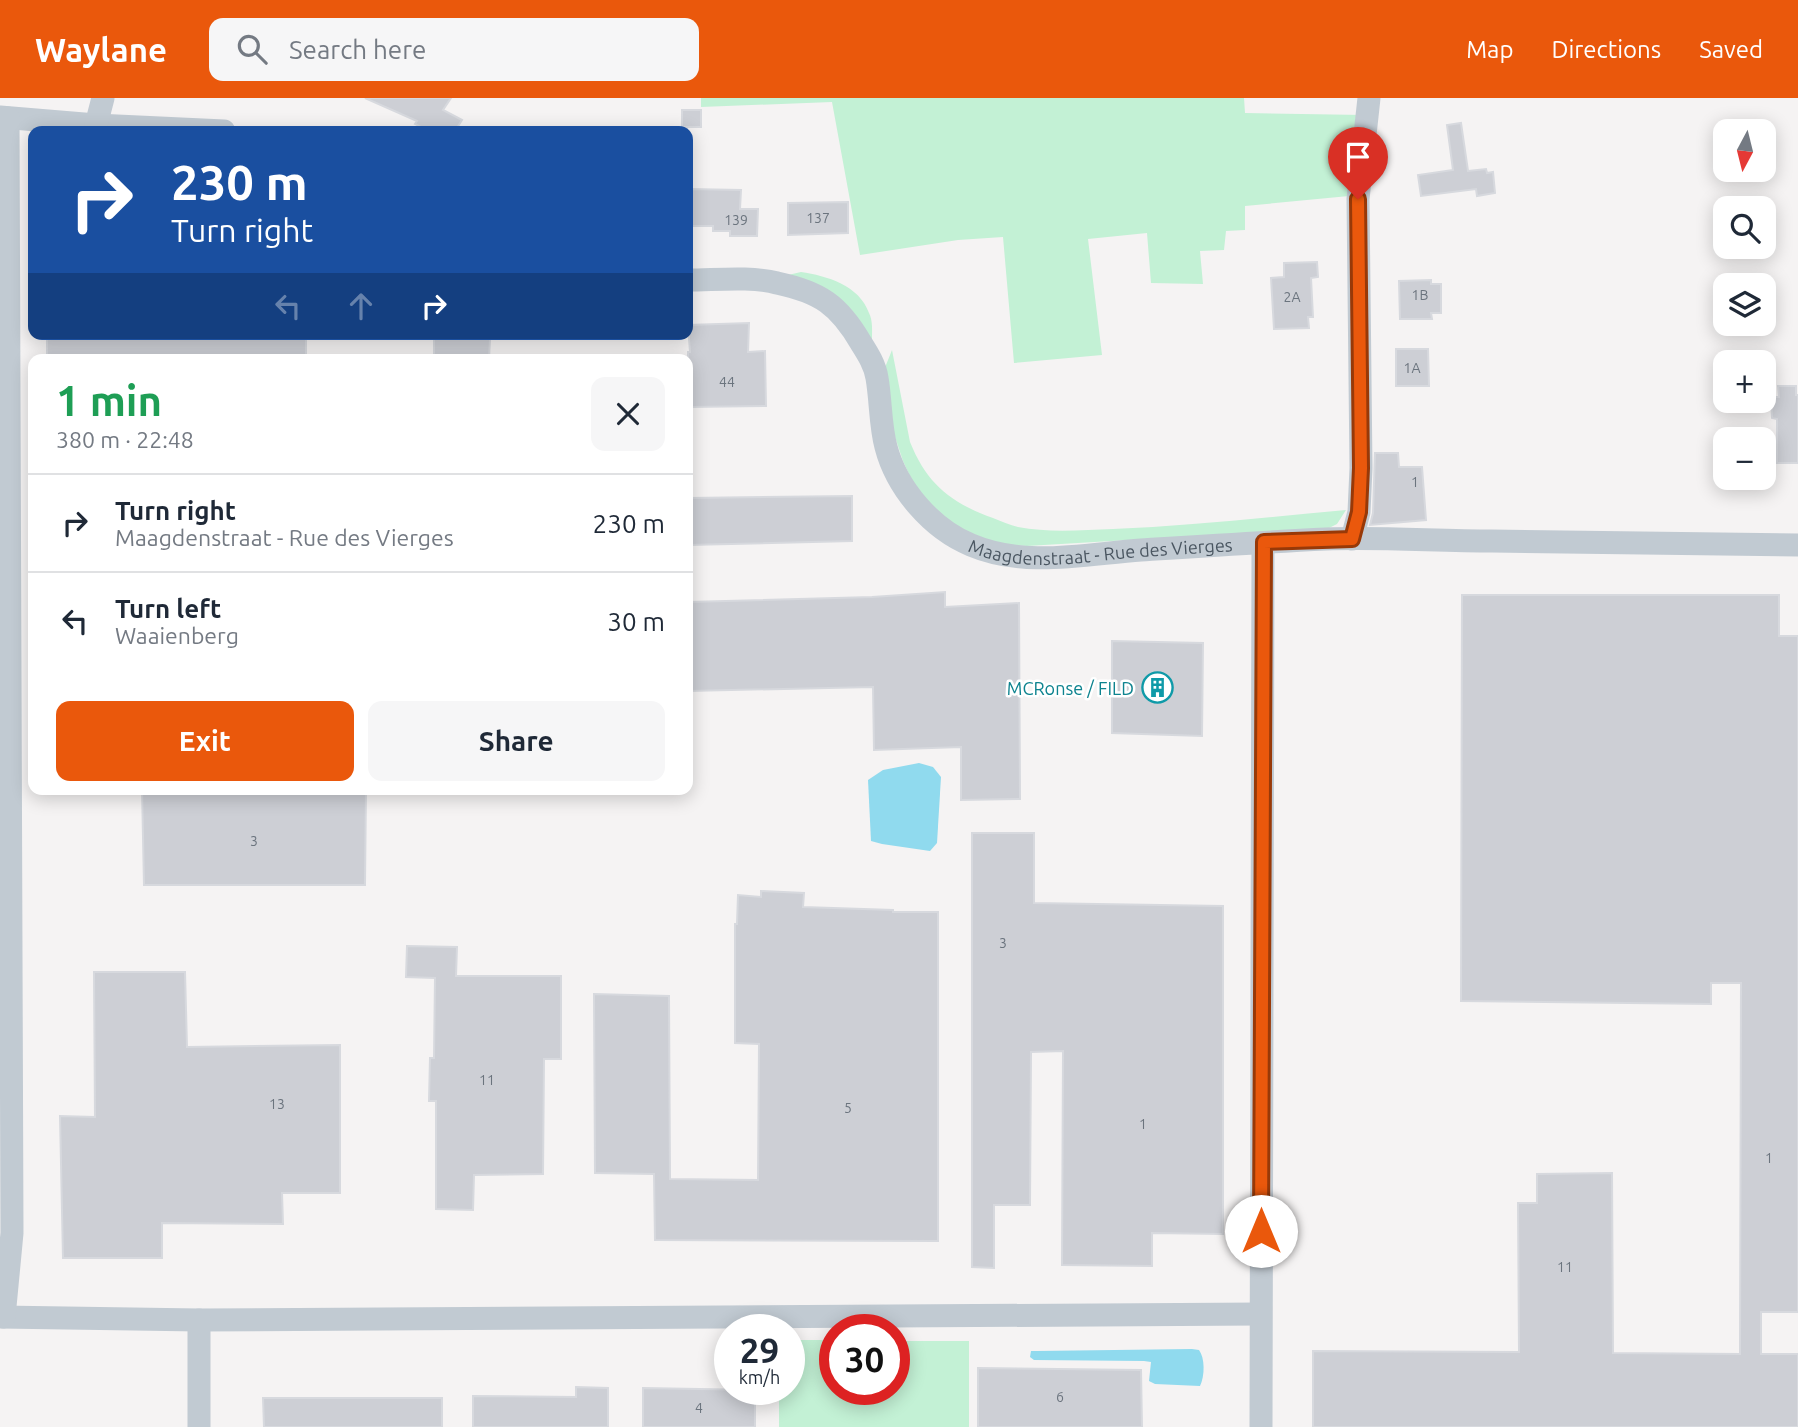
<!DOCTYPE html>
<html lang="en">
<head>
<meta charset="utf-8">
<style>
	:root { --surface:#fff; --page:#f6f6f7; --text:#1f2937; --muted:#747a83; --line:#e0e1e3; --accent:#ea580c }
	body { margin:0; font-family:Ubuntu,sans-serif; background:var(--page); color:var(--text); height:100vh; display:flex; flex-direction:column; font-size:26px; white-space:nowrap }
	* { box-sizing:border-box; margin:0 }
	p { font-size:23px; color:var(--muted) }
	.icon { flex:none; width:38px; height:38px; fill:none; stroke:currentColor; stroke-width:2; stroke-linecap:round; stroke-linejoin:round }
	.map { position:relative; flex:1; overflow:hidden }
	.side { position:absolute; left:28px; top:256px; width:665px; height:441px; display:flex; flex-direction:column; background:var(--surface); border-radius:14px; box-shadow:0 4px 18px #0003 }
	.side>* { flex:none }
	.guide { position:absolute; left:28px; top:28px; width:665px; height:214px; border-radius:14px; box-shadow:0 4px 18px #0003; background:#1a4fa0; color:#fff; overflow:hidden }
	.needle { width:46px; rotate:187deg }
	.buttons { position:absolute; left:1713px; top:21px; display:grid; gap:14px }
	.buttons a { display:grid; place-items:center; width:63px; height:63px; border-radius:14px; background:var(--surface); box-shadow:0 4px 18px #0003; font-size:35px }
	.speed { position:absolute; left:714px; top:1216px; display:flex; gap:14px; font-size:35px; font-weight:700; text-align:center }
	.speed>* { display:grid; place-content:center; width:91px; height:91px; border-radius:50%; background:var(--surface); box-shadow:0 4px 18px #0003; line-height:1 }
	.speed small { font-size:18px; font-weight:400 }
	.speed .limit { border:10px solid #d22; background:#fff; color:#111 }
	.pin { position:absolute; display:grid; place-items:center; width:60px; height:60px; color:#fff; margin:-72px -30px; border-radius:50% 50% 50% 0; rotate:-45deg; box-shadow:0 0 7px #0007 }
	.pin .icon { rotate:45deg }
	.me { position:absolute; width:77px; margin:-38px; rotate:0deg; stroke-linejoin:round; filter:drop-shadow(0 0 5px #0008) }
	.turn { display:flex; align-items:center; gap:24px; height:147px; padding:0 28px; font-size:32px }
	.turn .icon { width:91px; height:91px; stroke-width:2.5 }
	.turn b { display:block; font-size:49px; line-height:60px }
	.lanes { display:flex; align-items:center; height:66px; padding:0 28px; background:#0003; justify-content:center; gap:35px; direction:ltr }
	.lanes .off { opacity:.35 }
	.round { display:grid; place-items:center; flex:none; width:74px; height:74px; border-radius:14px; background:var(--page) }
	.summary { display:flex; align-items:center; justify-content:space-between; height:119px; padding:0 28px }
	h1 { font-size:42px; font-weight:700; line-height:52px; color:#1e9e55 }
	.button { display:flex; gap:14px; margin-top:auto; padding:14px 28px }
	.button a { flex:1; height:80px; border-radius:14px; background:var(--accent); color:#fff; font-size:28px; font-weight:700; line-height:80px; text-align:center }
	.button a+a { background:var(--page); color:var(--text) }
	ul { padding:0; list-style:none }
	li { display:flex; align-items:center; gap:21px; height:98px; padding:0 28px; border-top:2px solid var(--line) }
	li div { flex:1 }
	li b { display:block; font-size:26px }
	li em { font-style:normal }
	header { display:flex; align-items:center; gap:42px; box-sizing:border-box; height:98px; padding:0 35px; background:var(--accent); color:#fff }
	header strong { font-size:33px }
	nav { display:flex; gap:38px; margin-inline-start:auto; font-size:24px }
	.search { width:490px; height:63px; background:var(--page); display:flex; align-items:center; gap:18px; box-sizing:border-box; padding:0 24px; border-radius:14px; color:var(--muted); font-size:26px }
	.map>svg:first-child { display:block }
	.green { fill:#c3f1d5 }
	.water { fill:#90daee }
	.building { fill:#cdcfd5; stroke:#d7d9de; stroke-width:2 }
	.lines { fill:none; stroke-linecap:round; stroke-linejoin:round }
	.minor { stroke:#c1cad2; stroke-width:23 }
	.route-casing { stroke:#983908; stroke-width:18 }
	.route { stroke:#ea580c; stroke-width:12 }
	.labels { text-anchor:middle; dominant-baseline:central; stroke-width:5; stroke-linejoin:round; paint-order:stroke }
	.number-label { font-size:14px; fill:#6b747e }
	.street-label { font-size:18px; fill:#4a5661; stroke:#fff }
	.culture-label { font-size:18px; fill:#0d838f; stroke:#fff; text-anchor:end }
</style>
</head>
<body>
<header>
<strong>Waylane</strong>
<div class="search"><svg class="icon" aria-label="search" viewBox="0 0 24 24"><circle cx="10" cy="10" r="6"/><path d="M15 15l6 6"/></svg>Search here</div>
<nav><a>Map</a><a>Directions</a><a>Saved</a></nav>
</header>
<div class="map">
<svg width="1798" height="1329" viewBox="0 0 1798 1329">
	<rect width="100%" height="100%" fill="#f5f3f3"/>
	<!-- green -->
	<g class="green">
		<path d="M701,0H1244L1245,15L1364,17L1349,98L1245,108V132L1226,133L1224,152L1200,153L1203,186L1151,185L1147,135L1088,141L1102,257L1014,265L1003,139L958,142L860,157L832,4L701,9Z"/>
		<path d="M801,174C827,178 859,187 869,215C873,223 872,233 872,242L788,177Z"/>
		<path d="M892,252L910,344C927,386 951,405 993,420C1001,423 1010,427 1018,429C1048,435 1083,432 1113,431C1191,428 1269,419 1346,412L1337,426L1329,430L1027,448L998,446L963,433L920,400L903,363L893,333L884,272Z"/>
		<path d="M789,1242H835V1292H894V1243H969V1329H779V1292H789Z"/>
	</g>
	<!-- water -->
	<g class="water">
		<path d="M919,665L933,669L941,679L937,745L930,753L882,746L871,743L868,682L883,672Z"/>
		<path d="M1192,1251L1199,1252C1205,1260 1205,1278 1200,1288L1155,1286L1149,1283L1151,1264L1144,1263L1034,1262L1030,1259L1031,1253H1037Z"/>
	</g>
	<!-- building -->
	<g class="building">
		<path d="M365,0H451L443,12L462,22L455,33H428L415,26L417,23Z"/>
		<rect x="682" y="12" width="19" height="17"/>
		<path d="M1461,25L1468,73L1486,71L1487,75L1493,74L1495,95L1477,98L1476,91L1421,98L1418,77L1453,72L1447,27Z"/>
		<path d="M688,91L741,92L740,111H758L757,138H730V133H713V128H688Z"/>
		<path d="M848,104V135L788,137V105Z"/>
		<path d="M1317,164L1318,179L1311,180L1313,219H1308L1309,230L1274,231L1271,180L1284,179V165Z"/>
		<path d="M1431,182V186H1441V215H1431L1432,221H1400L1399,183Z"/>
		<path d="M749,225L748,254L765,253L766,308L688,309V254H690L688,227Z"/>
		<rect x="47" y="236" width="259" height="25"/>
		<path d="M434,241H490L489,261H434Z"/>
		<path d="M1396,251H1428L1429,288H1396Z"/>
		<path d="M1778,288H1796V297H1798V365H1777V321L1772,320L1771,299H1779Z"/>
		<path d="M1375,355H1398L1399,369H1422L1426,422L1370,427L1373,415Z"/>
		<path d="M852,398V443L688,447V400Z"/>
		<path d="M945,494V509L1019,505L1020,701L961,702V649L874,652L873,589L688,593V504L872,499Z"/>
		<path d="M1462,497H1779V538H1798V1214H1761V1256H1798V1329H1313V1253L1519,1254L1518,1105H1537V1076L1612,1075L1613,1255L1740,1256L1741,885H1711V906L1461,903Z"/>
		<path d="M1112,543L1203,545L1202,638L1112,635Z"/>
		<path d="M142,691H366L365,787H144Z"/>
		<path d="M972,735H1034V805L1223,808V1136L1152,1135V1168L1062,1167L1063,953L1031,954L1030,1107H994V1170L972,1169Z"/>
		<path d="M761,793L804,795L803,809L893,812V814H938V1143L655,1142L654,1076L595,1075L594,896L669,898L670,1081L758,1082L759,946L735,945V826H737L738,797L761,799Z"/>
		<path d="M407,848L457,849L456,878H561V961H544L543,1076L474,1077L473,1112L436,1111V1003H429L430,960H434L435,880L406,879Z"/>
		<path d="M94,874H185L187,949L340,947V1095H282L283,1126L162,1125V1160H63L60,1018L95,1019Z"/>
		<path d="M978,1270L1141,1272L1142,1329H978Z"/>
		<path d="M576,1289L608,1290V1329H473V1298L576,1299Z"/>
		<path d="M643,1290L755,1292V1329H643Z"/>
		<path d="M263,1300H442V1329H264Z"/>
	</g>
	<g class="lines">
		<!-- minor -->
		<g class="minor">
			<path d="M0,19L96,27L224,33"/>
			<path d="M96,27L103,0"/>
			<path id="s1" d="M688,182C716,182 750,178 777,185C820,194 839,207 861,245C868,256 875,267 877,280C881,303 880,327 886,349C897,391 932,431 971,447C1025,470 1085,456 1141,452C1203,448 1264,444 1326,441C1381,439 1437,443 1492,443C1594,445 1696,446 1798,447"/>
			<path d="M1352,441L1359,414L1361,370L1358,101L1369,0"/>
			<path d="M0,1219L199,1222L1260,1216"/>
			<path d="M4,1219L12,1135L8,20"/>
			<path d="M199,1222V1329"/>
			<path d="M1261,1329L1263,445"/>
		</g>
	</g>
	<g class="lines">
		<defs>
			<path id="route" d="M1261,1133L1264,444L1352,441L1359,414L1361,370L1358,101"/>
		</defs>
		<!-- route casing -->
		<use href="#route" class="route-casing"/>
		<!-- route -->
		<use href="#route" class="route"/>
	</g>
	<!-- icons -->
	<defs>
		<symbol id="building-ring" viewBox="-11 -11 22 22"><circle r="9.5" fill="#fff" stroke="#0f9aa8" stroke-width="1.5"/><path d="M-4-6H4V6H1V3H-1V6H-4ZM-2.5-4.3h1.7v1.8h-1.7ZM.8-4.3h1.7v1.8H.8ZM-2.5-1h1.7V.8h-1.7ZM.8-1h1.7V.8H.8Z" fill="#0f9aa8"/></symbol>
	</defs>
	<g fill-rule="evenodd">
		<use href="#building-ring" x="1140" y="572" width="35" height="35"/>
	</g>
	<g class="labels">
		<!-- number labels -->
		<g class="number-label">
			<text x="818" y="120">137</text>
			<text x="736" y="122">139</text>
			<text x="1420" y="197">1B</text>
			<text x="1292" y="199">2A</text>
			<text x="1412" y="270">1A</text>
			<text x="727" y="284">44</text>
			<text x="1415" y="384">1</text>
			<text x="254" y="743">3</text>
			<text x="1003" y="845">3</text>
			<text x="487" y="982">11</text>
			<text x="277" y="1006">13</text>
			<text x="848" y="1010">5</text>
			<text x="1143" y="1026">1</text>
			<text x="1769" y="1060">1</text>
			<text x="1565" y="1169">11</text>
			<text x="1060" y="1299">6</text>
			<text x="699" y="1310">4</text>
		</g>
		<!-- street labels -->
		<g class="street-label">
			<text stroke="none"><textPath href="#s1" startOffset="570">Maagdenstraat - Rue des Vierges</textPath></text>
		</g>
		<!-- culture labels -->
		<g class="culture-label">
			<text x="1134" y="590">MCRonse / FILD</text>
		</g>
	</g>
</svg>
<div class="buttons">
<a><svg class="needle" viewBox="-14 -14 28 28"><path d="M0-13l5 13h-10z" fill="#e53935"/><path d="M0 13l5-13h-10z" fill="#747a83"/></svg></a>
<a><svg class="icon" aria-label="search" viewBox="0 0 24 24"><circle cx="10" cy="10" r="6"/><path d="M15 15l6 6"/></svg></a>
<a><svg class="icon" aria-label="layers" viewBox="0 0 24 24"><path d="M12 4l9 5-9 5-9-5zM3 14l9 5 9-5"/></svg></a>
<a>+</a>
<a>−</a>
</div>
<div class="speed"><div>29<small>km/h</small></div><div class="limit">30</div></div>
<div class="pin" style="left:1358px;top:101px;background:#d93025"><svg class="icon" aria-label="arrive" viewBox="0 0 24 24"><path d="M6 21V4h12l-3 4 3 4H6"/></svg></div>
<svg class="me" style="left:1261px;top:1133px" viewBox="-20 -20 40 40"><circle r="19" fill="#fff"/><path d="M0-13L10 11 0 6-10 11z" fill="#ea580c"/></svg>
<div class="guide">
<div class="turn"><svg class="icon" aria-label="right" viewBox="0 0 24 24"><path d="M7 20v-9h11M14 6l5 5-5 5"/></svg><div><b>230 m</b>Turn right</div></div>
<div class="lanes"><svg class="icon off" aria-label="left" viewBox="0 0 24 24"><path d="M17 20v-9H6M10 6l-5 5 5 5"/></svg><svg class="icon off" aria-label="ahead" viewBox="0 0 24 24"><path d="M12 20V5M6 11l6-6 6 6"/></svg><svg class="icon" aria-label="right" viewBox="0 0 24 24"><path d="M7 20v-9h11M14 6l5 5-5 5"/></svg></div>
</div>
<section class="side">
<div class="summary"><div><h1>1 min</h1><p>380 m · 22:48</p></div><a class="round"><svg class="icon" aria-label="close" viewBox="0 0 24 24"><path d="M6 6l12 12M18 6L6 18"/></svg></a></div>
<ul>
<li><svg class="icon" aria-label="right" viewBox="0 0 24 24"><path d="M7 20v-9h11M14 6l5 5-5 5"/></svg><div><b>Turn right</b><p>Maagdenstraat - Rue des Vierges</p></div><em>230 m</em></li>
<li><svg class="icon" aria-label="left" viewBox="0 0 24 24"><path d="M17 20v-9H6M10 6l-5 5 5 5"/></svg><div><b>Turn left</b><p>Waaienberg</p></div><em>30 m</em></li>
</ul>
<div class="button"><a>Exit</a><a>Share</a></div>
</section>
</div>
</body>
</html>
